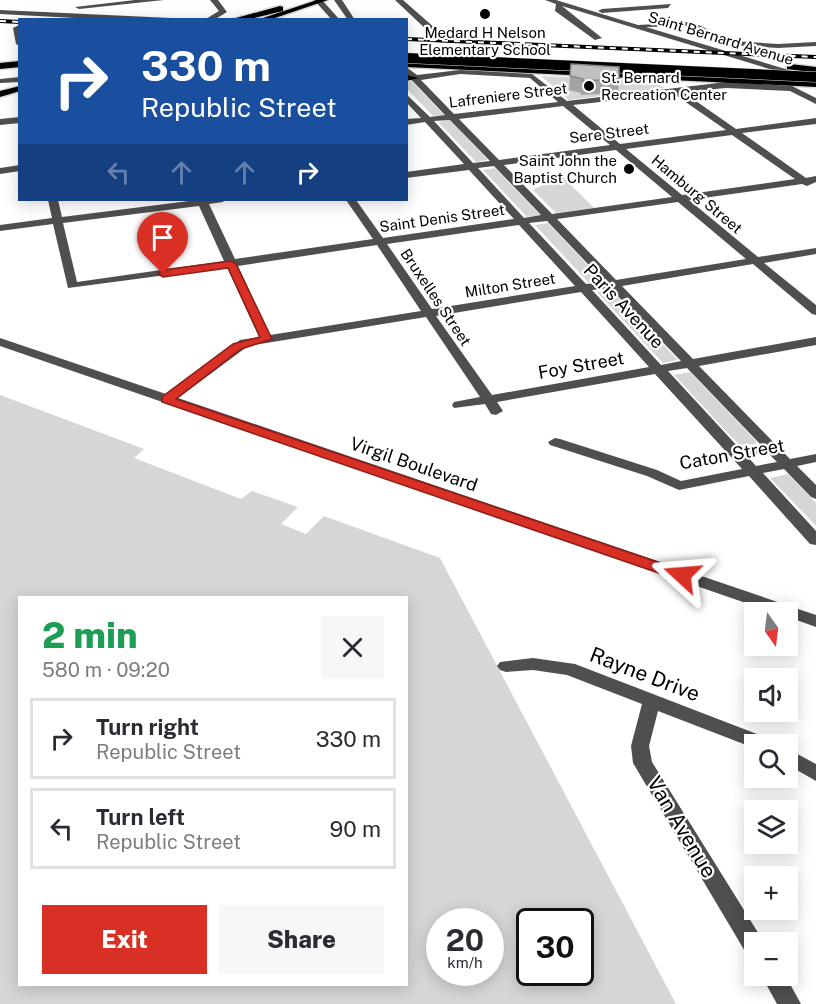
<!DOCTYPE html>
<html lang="en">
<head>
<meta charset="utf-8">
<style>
	:root { --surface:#fff; --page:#f7f7f7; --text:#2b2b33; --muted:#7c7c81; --line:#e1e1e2; --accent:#d93025 }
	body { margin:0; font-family:"Public Sans",sans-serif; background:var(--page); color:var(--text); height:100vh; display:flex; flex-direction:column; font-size:22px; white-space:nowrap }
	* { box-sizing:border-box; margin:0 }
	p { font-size:20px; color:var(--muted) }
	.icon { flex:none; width:33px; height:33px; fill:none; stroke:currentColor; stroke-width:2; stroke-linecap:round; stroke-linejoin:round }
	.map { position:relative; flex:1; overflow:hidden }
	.drawer { position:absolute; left:18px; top:596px; width:390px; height:390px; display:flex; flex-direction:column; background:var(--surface); border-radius:0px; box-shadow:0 3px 15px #0003 }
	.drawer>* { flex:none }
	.guide { position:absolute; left:18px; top:18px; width:390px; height:183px; border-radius:0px; box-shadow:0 3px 15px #0003; background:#1a4fa0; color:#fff; overflow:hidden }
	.needle { width:39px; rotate:166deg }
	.buttons { position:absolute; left:744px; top:602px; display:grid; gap:12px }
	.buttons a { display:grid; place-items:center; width:54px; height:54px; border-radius:0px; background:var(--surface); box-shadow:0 3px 15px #0003; font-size:30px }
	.speed { position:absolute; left:426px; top:908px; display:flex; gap:12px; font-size:30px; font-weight:700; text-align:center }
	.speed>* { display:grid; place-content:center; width:78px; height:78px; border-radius:50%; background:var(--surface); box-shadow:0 3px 15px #0003; line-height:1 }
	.speed small { font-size:15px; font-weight:400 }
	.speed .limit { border:3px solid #111; border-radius:9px; background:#fff; color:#111 }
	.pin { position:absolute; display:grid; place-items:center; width:51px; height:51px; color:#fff; margin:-62px -26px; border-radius:50% 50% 50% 0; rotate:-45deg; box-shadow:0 0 6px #0007 }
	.pin .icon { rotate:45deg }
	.me { position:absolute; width:66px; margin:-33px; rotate:289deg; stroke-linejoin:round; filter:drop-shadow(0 0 4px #0008) }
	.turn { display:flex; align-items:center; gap:21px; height:126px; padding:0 24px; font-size:27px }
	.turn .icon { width:78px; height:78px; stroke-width:2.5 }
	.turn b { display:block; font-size:42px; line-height:51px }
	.lanes { display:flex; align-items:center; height:57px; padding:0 24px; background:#0003; justify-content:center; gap:30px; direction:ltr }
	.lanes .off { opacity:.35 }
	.round { display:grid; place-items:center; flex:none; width:63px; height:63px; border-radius:0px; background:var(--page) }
	.overview { display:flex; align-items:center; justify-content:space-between; height:102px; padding:0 24px }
	h1 { font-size:36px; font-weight:800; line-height:45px; color:#1e9e55 }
	.primary-button { display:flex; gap:12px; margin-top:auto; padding:12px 24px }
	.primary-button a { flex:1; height:69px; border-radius:0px; background:var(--accent); color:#fff; font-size:24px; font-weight:800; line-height:69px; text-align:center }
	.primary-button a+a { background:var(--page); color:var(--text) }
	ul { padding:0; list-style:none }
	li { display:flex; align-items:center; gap:18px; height:81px; margin:0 12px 9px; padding:0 12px; border:3px solid var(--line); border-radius:0px }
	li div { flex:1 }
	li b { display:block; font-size:22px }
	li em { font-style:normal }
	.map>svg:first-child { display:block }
	.green { fill:#d6d6d6; fill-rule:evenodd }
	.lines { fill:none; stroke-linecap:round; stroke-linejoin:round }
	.major-casing { stroke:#dbdbdb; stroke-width:3 }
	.highway-casing { stroke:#dbdbdb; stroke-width:3 }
	.minor { fill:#4f4f4f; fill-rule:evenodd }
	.major { fill:#000; fill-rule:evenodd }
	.highway { fill:#000; fill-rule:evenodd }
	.rail-casing { stroke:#000; stroke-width:4 }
	.rail { stroke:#fff; stroke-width:2; stroke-dasharray:6; stroke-linecap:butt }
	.highway-bridge-casing { stroke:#dbdbdb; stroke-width:11; stroke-linecap:butt }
	.highway-bridge { stroke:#000; stroke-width:10 }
	.wall { fill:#a4a4a4 }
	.building { fill:#bfbfbf; stroke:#868686; stroke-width:1.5 }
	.route { fill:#d93025; stroke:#8d1f18; stroke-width:1.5 }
	.poi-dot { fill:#000; stroke:#fff; stroke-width:2 }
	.labels { text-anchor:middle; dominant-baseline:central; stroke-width:4.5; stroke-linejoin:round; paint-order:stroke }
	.far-poi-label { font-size:15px; fill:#000; stroke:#fff }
	.far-street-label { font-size:15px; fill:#000; stroke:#fff }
	.street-label { font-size:18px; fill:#000; stroke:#fff }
	.near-street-label { font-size:21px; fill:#000; stroke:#fff }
</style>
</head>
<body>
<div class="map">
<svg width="816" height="1004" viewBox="0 0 816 1004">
	<rect width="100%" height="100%" fill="#fff"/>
	<!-- green -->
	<g class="green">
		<path d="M541,76L655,81L664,88L569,100Z"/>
		<path d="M406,80H411L444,115L433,116L407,89Z"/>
		<path d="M450,120L488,160L476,162L438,122Z"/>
		<path d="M495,168L540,215L527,217L483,170Z"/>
		<path d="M557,177L564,178L594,208L556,213L533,190Z"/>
		<path d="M548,223L602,280L588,282L535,225Z"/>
		<path d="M611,290L678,360L663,363L597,292Z"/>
		<path d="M690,372L756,441V444L739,445L674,375Z"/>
		<path d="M0,395L144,449L134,458L241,499L252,491L298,507L281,524L306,534L324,516L440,558L676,1004H0ZM20,597H406V984H20ZM440,921H490V972H440ZM530,921H580V972H530Z"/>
		<path d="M788,474L816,503V526L770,478Z"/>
	</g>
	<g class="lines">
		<defs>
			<g id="major">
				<path d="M317,0H328L269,20H257Z"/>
				<path d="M20,86V91L0,97V91Z"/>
			</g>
			<g id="highway">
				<path d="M280,6L283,7V11L246,20H229Z"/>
				<path d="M20,61V67L0,69V63Z"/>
				<path d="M406,61L816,81V87L406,67Z"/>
				<path d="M790,64L816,67V73L787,69V65Z"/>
				<path d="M406,75L419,78L406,81Z"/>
			</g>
		</defs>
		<!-- major casing -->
		<use href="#major" class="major-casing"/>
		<!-- highway casing -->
		<use href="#highway" class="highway-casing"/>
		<!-- minor -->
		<g class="minor">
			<path d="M135,0H164L79,9L75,7Z"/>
			<path d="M210,0H218L227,12L214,20H204L219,11Z"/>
			<path d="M314,0H322L340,20H332Z"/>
			<path d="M334,0H342L355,20H348Z"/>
			<path d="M395,0H403L436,29V33H430Z"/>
			<path d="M545,0H556L638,25L692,22L733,41L778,44L816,42V46L778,48L731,45L691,26L646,27L802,74L803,76L799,78L562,6L602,38L595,40L555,11L556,4Z"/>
			<path d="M671,4L668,8L602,13L598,11L602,9Z"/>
			<path d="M0,10L171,18L174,20H113L0,14Z"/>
			<path d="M17,26H20V46L16,44L13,28Z"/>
			<path d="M406,67L417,75L460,70L532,74L567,101L726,82L792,86L816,98V104L790,91L726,88L683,92L736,129L816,118V124L742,133L806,178L816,176V182L807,186L802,184L689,200L758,257L816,248V254L764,263L816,305V315L812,314L753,264L622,286L693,359L816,337V345L699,366L790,459L816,454V462L797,466L816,485V499L811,497L784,469L763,473L816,531V545L810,544L749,476L679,490L647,476L550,445L548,442L555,438L560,439L657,470L681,481L742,469L655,374L497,402L503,411L496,415L491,414L485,404L454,408L452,405L454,402L480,397L426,317L248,346L178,398L816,615V627L788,617V612H772L0,346V338L166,394L240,340L259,337L227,267L68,288L53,224L0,231V225L52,218L48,200H58L62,217L197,200H224L223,202L209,204L235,259L373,239L346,200H356L383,238L514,219L469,170L406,178V172L464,164L425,122L406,125V119L421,118L406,102V94L430,117L445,115L406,74ZM460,74L530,78L558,102L454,114L421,80ZM674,94L726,130L620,144L573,105ZM563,106L610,145L499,160L459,119ZM450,120L490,161L473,163L434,121ZM732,135L795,179L682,195L626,149ZM616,150L672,197L552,214L504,165ZM494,166L541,215L524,218L478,168ZM678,202L746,259L616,280L557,219ZM199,206L224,261L77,282L63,223ZM547,221L605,282L586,284L529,223ZM519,225L575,286L432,309L387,244ZM377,245L421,311L270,335L238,266ZM610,288L681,361L661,365L592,290ZM581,292L649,367L492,395L436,316ZM687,368L761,445L740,449L668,371ZM767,452L777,462L756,466L747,456Z"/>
			<path d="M20,77V82L0,83V79Z"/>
			<path d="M20,117V123L0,125V119Z"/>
			<path d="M20,165V171L0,174V168Z"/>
			<path d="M533,658L575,664L770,739L772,744H754V748L658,711L649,746L652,762L762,939L763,942H754V956L746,953L633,763L631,746L642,704L567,675L533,670L506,672L500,670L497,666L500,662Z"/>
			<path d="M788,749L816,764V781L788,765Z"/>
			<path d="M761,975H785L801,1004H777Z"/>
		</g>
		<!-- major -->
		<use href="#major" class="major"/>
		<!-- highway -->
		<use href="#highway" class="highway"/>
		<defs>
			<g id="rail">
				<path d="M0,21L20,22"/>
				<path d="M406,39L816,57"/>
			</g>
		</defs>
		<!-- rail casing -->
		<use href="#rail" class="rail-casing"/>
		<!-- rail -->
		<use href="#rail" class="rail"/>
		<defs>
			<path id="highway-bridge" d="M406,58L816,77"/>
		</defs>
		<!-- highway-bridge casing -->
		<use href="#highway-bridge" class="highway-bridge-casing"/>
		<!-- highway-bridge -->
		<use href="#highway-bridge" class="highway-bridge"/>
	</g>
	<!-- wall -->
	<path class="wall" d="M571,64L619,79L618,93L580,95L581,93L569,90Z"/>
	<!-- building -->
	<path class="building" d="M571,64L619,67V79L582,81L583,79L570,76Z"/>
	<!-- route -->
	<path class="route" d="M231,261L236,264L272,339L241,349L176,399L687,572L689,575L687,579H676L162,402V397L233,344L260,337L228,268L163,277L158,274L163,270Z"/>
	<!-- markers -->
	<g class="poi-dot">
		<circle cx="485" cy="14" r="6"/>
		<circle cx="589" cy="86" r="6"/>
		<circle cx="629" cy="169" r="6"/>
	</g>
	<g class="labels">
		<!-- far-poi labels -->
		<g class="far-poi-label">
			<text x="485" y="32">Medard H Nelson<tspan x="485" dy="17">Elementary School</tspan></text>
			<text x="601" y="77" text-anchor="start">St. Bernard<tspan x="601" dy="17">Recreation Center</tspan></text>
			<text x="617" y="160" text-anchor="end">Saint John the<tspan x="617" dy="17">Baptist Church</tspan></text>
		</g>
		<!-- far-street labels -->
		<g class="far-street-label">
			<text transform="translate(721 38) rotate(17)">Saint Bernard Avenue</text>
			<text transform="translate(508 95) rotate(-7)">Lafreniere Street</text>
			<text transform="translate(609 133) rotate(-7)">Sere Street</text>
			<text transform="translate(697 194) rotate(40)">Hamburg Street</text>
			<text transform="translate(442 218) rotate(-8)">Saint Denis Street</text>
			<text transform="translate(510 285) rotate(-9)">Milton Street</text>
			<text transform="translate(436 297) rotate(56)">Bruxelles Street</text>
		</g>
		<!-- street labels -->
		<g class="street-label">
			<text transform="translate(624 306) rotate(47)">Paris Avenue</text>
			<text transform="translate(581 365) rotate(-10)">Foy Street</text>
			<text transform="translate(732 454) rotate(-10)">Caton Street</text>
			<text transform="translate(414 464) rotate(19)">Virgil Boulevard</text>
		</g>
		<!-- near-street labels -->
		<g class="near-street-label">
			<text transform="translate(645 674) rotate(21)">Rayne Drive</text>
			<text transform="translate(682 827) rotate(59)">Van Avenue</text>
		</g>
	</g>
</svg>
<div class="buttons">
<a><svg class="needle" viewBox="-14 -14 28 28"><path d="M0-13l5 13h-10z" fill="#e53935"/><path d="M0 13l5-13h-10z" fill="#7c7c81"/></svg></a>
<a><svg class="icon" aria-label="sound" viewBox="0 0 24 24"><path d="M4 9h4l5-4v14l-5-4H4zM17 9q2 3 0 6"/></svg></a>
<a><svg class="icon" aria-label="search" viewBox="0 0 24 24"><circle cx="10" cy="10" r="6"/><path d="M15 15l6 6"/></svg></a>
<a><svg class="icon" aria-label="layers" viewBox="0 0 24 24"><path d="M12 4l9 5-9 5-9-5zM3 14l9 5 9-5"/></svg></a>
<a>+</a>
<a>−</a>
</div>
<div class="speed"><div>20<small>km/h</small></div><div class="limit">30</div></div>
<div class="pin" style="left:163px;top:274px;background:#d93025"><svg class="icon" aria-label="arrive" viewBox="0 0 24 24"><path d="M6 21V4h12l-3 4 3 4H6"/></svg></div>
<svg class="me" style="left:682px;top:575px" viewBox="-20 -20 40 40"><path d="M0-17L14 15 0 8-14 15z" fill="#d93025" stroke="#fff" stroke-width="4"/></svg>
<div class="guide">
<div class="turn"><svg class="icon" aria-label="right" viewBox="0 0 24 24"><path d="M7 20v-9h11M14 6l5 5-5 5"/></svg><div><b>330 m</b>Republic Street</div></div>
<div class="lanes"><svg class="icon off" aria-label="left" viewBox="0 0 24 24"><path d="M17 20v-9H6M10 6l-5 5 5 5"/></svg><svg class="icon off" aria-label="ahead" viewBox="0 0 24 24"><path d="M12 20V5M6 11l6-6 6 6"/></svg><svg class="icon off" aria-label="ahead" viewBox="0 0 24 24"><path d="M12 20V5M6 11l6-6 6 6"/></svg><svg class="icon" aria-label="right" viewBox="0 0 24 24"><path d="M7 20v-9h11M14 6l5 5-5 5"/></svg></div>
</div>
<section class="drawer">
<div class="overview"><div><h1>2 min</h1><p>580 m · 09:20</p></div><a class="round"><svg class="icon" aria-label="close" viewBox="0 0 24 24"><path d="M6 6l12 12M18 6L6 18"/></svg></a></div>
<ul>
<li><svg class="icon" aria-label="right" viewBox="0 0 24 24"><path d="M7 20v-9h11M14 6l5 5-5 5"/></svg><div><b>Turn right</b><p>Republic Street</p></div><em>330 m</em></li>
<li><svg class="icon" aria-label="left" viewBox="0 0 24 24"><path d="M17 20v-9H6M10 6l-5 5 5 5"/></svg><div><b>Turn left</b><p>Republic Street</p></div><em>90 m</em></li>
</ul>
<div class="primary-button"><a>Exit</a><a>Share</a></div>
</section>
</div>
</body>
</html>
